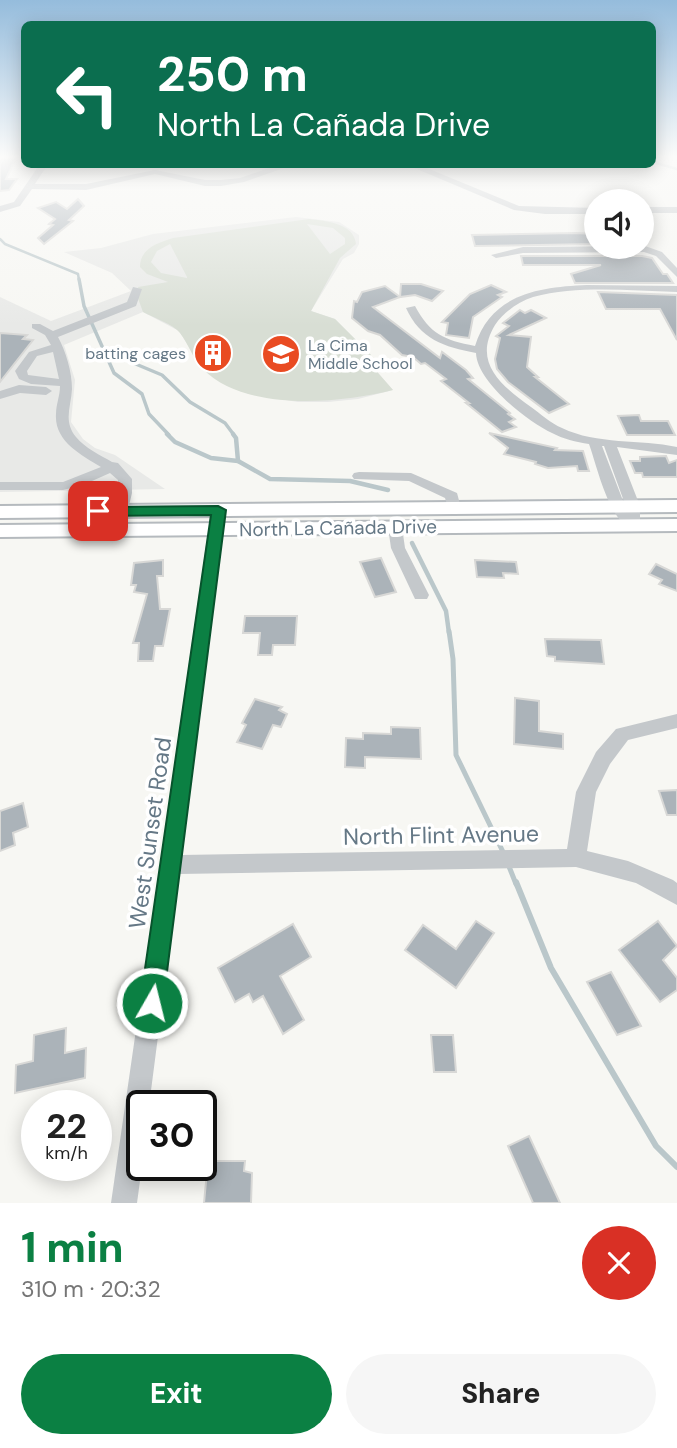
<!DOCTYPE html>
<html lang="en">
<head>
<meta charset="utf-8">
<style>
	:root { --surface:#fff; --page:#f6f6f6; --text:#222; --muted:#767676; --accent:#0b8043 }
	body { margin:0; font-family:"DM Sans",sans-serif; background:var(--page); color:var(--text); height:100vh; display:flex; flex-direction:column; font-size:26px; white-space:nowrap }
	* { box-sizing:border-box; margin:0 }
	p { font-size:23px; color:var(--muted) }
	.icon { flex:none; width:38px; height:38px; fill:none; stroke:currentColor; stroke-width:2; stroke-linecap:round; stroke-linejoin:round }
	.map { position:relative; height:1203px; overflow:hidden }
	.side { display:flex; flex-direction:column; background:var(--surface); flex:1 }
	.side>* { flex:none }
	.hud { position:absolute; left:21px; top:21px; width:635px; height:147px; border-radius:10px; box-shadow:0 4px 18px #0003; background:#0b6e4f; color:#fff; overflow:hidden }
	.controls { position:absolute; left:584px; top:189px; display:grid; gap:14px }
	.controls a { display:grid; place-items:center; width:70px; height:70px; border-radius:50%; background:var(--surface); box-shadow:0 4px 18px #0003; font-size:35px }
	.speed { position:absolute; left:21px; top:1090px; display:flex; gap:14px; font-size:35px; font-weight:700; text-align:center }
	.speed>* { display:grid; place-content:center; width:91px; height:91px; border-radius:50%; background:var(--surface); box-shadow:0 4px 18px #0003; line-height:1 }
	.speed small { font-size:18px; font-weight:400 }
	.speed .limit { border:4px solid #111; border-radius:10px; background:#fff; color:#111 }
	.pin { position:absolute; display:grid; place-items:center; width:60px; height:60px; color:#fff; margin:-30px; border-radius:14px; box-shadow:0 4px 10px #0006 }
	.me { position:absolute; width:77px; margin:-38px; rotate:8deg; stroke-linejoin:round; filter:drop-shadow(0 0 5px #0008) }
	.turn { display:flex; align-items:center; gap:24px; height:147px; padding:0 21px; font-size:32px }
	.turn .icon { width:91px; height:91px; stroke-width:2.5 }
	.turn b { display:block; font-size:49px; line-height:60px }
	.round { display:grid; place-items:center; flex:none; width:74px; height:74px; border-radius:37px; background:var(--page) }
	.summary { display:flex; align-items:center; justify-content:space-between; height:119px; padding:0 21px }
	h1 { font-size:42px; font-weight:800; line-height:52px; color:var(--accent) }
	.cta { display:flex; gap:14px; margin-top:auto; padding:14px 21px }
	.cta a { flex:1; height:80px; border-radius:42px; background:var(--accent); color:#fff; font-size:28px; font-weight:800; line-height:80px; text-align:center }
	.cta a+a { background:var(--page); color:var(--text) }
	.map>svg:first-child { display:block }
	.built { fill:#e8e9e7 }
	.green { fill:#d8ded4; fill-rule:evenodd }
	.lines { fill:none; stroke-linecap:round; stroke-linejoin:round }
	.stream-far4 { stroke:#bac7ca; stroke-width:2.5 }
	.stream-far3 { stroke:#bac7ca; stroke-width:3.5 }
	.stream-far2 { stroke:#bac7ca; stroke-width:4.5 }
	.stream-far1 { stroke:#bac7ca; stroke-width:5 }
	.stream { stroke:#bac7ca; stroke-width:6 }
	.building { fill:#abb3b9; stroke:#d8d8d6; stroke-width:2 }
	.major-casing { stroke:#b5babe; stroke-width:4 }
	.minor { fill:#c4c8cb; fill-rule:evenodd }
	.major { fill:#fff; fill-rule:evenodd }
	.route { fill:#0b8043; stroke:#07532c; stroke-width:2 }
	.labels { text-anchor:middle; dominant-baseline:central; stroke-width:7; stroke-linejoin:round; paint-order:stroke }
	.far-poi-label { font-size:16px; fill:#657886; stroke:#fff; text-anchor:start }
	.street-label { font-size:19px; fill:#657886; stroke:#fff }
	.near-street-label { font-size:23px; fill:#657886; stroke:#fff }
</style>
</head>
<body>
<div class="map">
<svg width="677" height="1203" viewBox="0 0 677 1203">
	<rect width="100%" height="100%" fill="#f7f7f3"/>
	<!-- built -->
	<path class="built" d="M296,217L339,222L359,235V244L354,253L343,259L311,311L335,319L371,355L365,358L393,390L358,399L328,402H298L249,394L222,383L204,370L179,331L143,312L64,345L75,380L71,422L83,439L95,448L115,455L165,489L0,492V297L51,321L131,291L112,273L64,252L101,248L153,234Z"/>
	<!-- green -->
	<path class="green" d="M309,219C326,221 354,223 356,244L340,258L311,311L335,319L371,355L365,358L393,390C341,403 246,413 203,369C193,359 189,345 180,333C173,324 154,318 143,312L136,293L140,292L138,287L168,282L147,274L140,267C140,248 158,243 173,238ZM307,224L333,228L345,238V244L330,254ZM170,244L187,277V278L161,273L151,262L157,251Z"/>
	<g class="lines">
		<!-- stream-far4 -->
		<g class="stream-far4">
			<path d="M653,162L677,169"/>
			<path d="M0,239L5,244L78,274L79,280"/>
		</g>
		<!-- stream-far3 -->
		<g class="stream-far3">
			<path d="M79,279L84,306L114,373L142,394L149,414L169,435"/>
			<path d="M107,352L162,375L190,402L225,423L234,435"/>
		</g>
		<!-- stream-far2 -->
		<g class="stream-far2">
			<path d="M167,434L175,442L211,458L238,461L270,479L350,481L388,490"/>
			<path d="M233,434L236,438L238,461"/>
			<path d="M412,543L446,611L449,633"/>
		</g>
		<!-- stream-far1 -->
		<g class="stream-far1">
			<path d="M449,631L453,659L456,755L505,856"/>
			<path d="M508,864L516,884"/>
		</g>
		<!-- stream -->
		<path class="stream" d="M516,882L551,968L656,1146L677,1167"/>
	</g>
	<!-- building -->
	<g class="building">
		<path d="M3,158H16L6,179H17L9,190L0,191V164Z"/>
		<path d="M78,199L84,206L69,220L73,221L44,244L38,238L53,225L49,224L55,219L38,208L56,202L67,209Z"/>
		<path d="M575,233L597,234V244L475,246L472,235Z"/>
		<path d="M521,256H642L652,258L663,274H667L673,283H575L571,274L601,265H523Z"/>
		<path d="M401,284H421L443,291L432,301L415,295L400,297Z"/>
		<path d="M491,285L506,292L498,295L502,297L473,317L469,338L446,335L448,323L442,322L470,294Z"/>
		<path d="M385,286L400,297L373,307L440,358L442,352L466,370L473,378L468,379L510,413L508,414L515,419L509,422L516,427L502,432L466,403H469L441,381L446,379L425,363L421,364L413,357L402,355L380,335L368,331L352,318L354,301L357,302L362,292Z"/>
		<path d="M598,292L677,295V340L660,309H606Z"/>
		<path d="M520,310L525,313L531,310L546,318L509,335L531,337L527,367L538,377H535L569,404L549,413L508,382L497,369L495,359L500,338L496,336L509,326L503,323Z"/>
		<path d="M0,333L27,335L23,339L33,340L0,382Z"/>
		<path d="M639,415L641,421H668L675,435H627L618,416Z"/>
		<path d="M489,433L557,448L555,450L583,451L589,471H578L577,466L548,468L535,464L536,462L504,454L508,448Z"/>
		<path d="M666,456L669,463L677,460V477H643L642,473H635L630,461H640V457Z"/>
		<path d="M381,558L396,592L375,597L360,562Z"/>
		<path d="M163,560V576H157L160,609H170L163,646H155L153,661H138L139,643H133L147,594L134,592L136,585H131L134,563Z"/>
		<path d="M475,560L516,562L518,574L503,573L504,578L477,577Z"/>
		<path d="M656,564L677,574V591L659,584L662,580L649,574Z"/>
		<path d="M245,616H297L295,645H273L272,655H258L260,633H243Z"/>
		<path d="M545,639L601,640L604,664L555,661V657L547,656Z"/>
		<path d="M515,698L539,701V731L563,734V749L514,744Z"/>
		<path d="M255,699L282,707L279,710L287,714L281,727L273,725L262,749L237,742L246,725L242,723Z"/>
		<path d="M391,727L420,728L421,759L365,757V768L345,767L346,738L363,739V733L391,734Z"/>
		<path d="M677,790V815H667L659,791Z"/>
		<path d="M23,803L28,827L13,833L15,845L0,851V811Z"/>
		<path d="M476,921L494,933L456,988L405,950L423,925L456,949Z"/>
		<path d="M658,921L677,946L663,960L677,978V990L660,1002L619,950Z"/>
		<path d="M293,924L311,957L280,976L304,1020L283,1034L263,996L253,1002L249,994L235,1002L218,968Z"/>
		<path d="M611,972L641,1026L617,1035L587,982Z"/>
		<path d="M66,1028L65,1053L86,1048L85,1078L15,1093L16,1065L33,1061L34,1035Z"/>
		<path d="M431,1035H453L456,1072H434Z"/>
		<path d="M529,1136L560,1203H533L508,1146Z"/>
		<path d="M208,1161H245L244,1171L252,1173L251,1203H204Z"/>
	</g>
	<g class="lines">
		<defs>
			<g id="major">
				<path d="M677,500V512L0,518V506Z"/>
				<path d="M677,519V531L0,537V525Z"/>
			</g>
		</defs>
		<!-- major casing -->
		<use href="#major" class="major-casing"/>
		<!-- minor -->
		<g class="minor">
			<path d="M40,164H48L35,184H86L155,170L205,180H221L240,178L281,164H295L244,182L221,186H205L155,174L86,190L32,189L20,206L0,212V206L14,202Z"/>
			<path d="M405,164H417L519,206L597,208V214H545L514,210Z"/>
			<rect x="642" y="207" width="35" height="6"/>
			<path d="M645,246L662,252L677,268V277L656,256L644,252L523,253L496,258L491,255L523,247Z"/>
			<path d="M587,285L677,286V292C630,291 579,285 533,297C518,302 504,312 495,325C472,363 502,386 531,407C541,414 550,423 562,428C597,445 640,439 677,447V455L617,447L640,506V525L633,530C609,522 597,466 589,444C576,442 563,439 552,433C527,421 477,382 476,353C444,347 420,339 406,308L415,306C430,334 444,340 475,346C491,294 539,287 587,285ZM602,446H604L626,507L625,506Z"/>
			<path d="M133,287L142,289L136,306L58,337C66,352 72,372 72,389C71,407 63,421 76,437C85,448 100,455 112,462L118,463L132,479V493L123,530L116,535L109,530L118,493V480L110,473L83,485L63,490H0V482H63L101,467C81,455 54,441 56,414C56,404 60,396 60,386L31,384L19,379L15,371L29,352L51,345L45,335L32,328V324H40L53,331L127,302ZM53,352L59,379L28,375L27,371L37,356Z"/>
			<path d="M19,385L46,387L52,391L46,395L20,393L0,399V391Z"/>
			<path d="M359,472L411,473L457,493L461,508L454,513L449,511L445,498L409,481L354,479L352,476L354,473Z"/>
			<path d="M218,505L225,510L181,855L567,849L576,792L596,752L616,729L677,714V728L628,740L610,764L596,792L587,851L628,861L673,880L677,883V905L636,883L576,867L179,874L149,1106H142V1166L137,1203H111L211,510Z"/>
			<path d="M395,522L402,527L405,548L429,595L427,599H415L391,548L388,527Z"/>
		</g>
		<!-- major -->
		<use href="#major" class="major"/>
	</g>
	<!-- sky -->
	<linearGradient id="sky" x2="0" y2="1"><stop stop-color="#95bcdc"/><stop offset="0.48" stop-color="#fbfbfa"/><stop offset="1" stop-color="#fbfbfa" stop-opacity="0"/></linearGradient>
	<rect width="677" height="326" fill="url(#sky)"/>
	<!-- route -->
	<path class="route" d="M218,506L226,510L163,1003L160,1011L152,1014L144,1011L140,1003L211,515L98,516L91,511L98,507Z"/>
	<!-- icons -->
	<defs>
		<symbol id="building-disc" viewBox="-11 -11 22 22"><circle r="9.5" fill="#e94b22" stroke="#fff"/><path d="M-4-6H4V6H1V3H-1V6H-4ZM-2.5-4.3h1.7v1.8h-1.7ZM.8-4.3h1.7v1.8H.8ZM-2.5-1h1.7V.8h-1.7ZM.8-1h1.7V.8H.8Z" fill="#fff"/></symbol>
		<symbol id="school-disc" viewBox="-11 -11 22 22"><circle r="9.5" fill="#e94b22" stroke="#fff"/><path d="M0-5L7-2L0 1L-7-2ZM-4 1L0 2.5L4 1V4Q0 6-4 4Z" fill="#fff"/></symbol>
	</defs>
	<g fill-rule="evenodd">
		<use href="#building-disc" x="191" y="331" width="44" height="44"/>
		<use href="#school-disc" x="259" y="332" width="44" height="44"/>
	</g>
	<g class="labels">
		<!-- far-poi labels -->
		<g class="far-poi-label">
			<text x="308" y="345">La Cima<tspan x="308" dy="18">Middle School</tspan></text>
			<text x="186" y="353" text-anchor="end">batting cages</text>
		</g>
		<!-- street labels -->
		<g class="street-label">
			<text transform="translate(338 528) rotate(-1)">North La Cañada Drive</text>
		</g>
		<!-- near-street labels -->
		<g class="near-street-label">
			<text transform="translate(150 833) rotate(-82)">West Sunset Road</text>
			<text transform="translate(441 835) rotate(-1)">North Flint Avenue</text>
		</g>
	</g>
</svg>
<div class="controls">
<a><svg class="icon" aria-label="sound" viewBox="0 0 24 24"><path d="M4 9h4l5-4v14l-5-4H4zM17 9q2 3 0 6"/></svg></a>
</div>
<div class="speed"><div>22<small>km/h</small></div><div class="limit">30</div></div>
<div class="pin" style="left:98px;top:511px;background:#d93025"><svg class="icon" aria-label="arrive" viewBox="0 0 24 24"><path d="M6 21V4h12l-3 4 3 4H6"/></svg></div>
<svg class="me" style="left:152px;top:1003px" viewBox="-20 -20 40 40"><circle r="17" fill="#0b8043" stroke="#fff" stroke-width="3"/><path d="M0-11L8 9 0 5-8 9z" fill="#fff"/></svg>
<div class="hud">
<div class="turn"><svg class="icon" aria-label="left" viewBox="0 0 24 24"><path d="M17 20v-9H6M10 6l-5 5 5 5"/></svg><div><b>250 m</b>North La Cañada Drive</div></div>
</div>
</div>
<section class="side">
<div class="summary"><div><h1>1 min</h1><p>310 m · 20:32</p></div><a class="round" style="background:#d93025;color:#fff"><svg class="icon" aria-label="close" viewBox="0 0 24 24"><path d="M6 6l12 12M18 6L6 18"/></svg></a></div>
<div class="cta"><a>Exit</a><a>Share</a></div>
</section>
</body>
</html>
